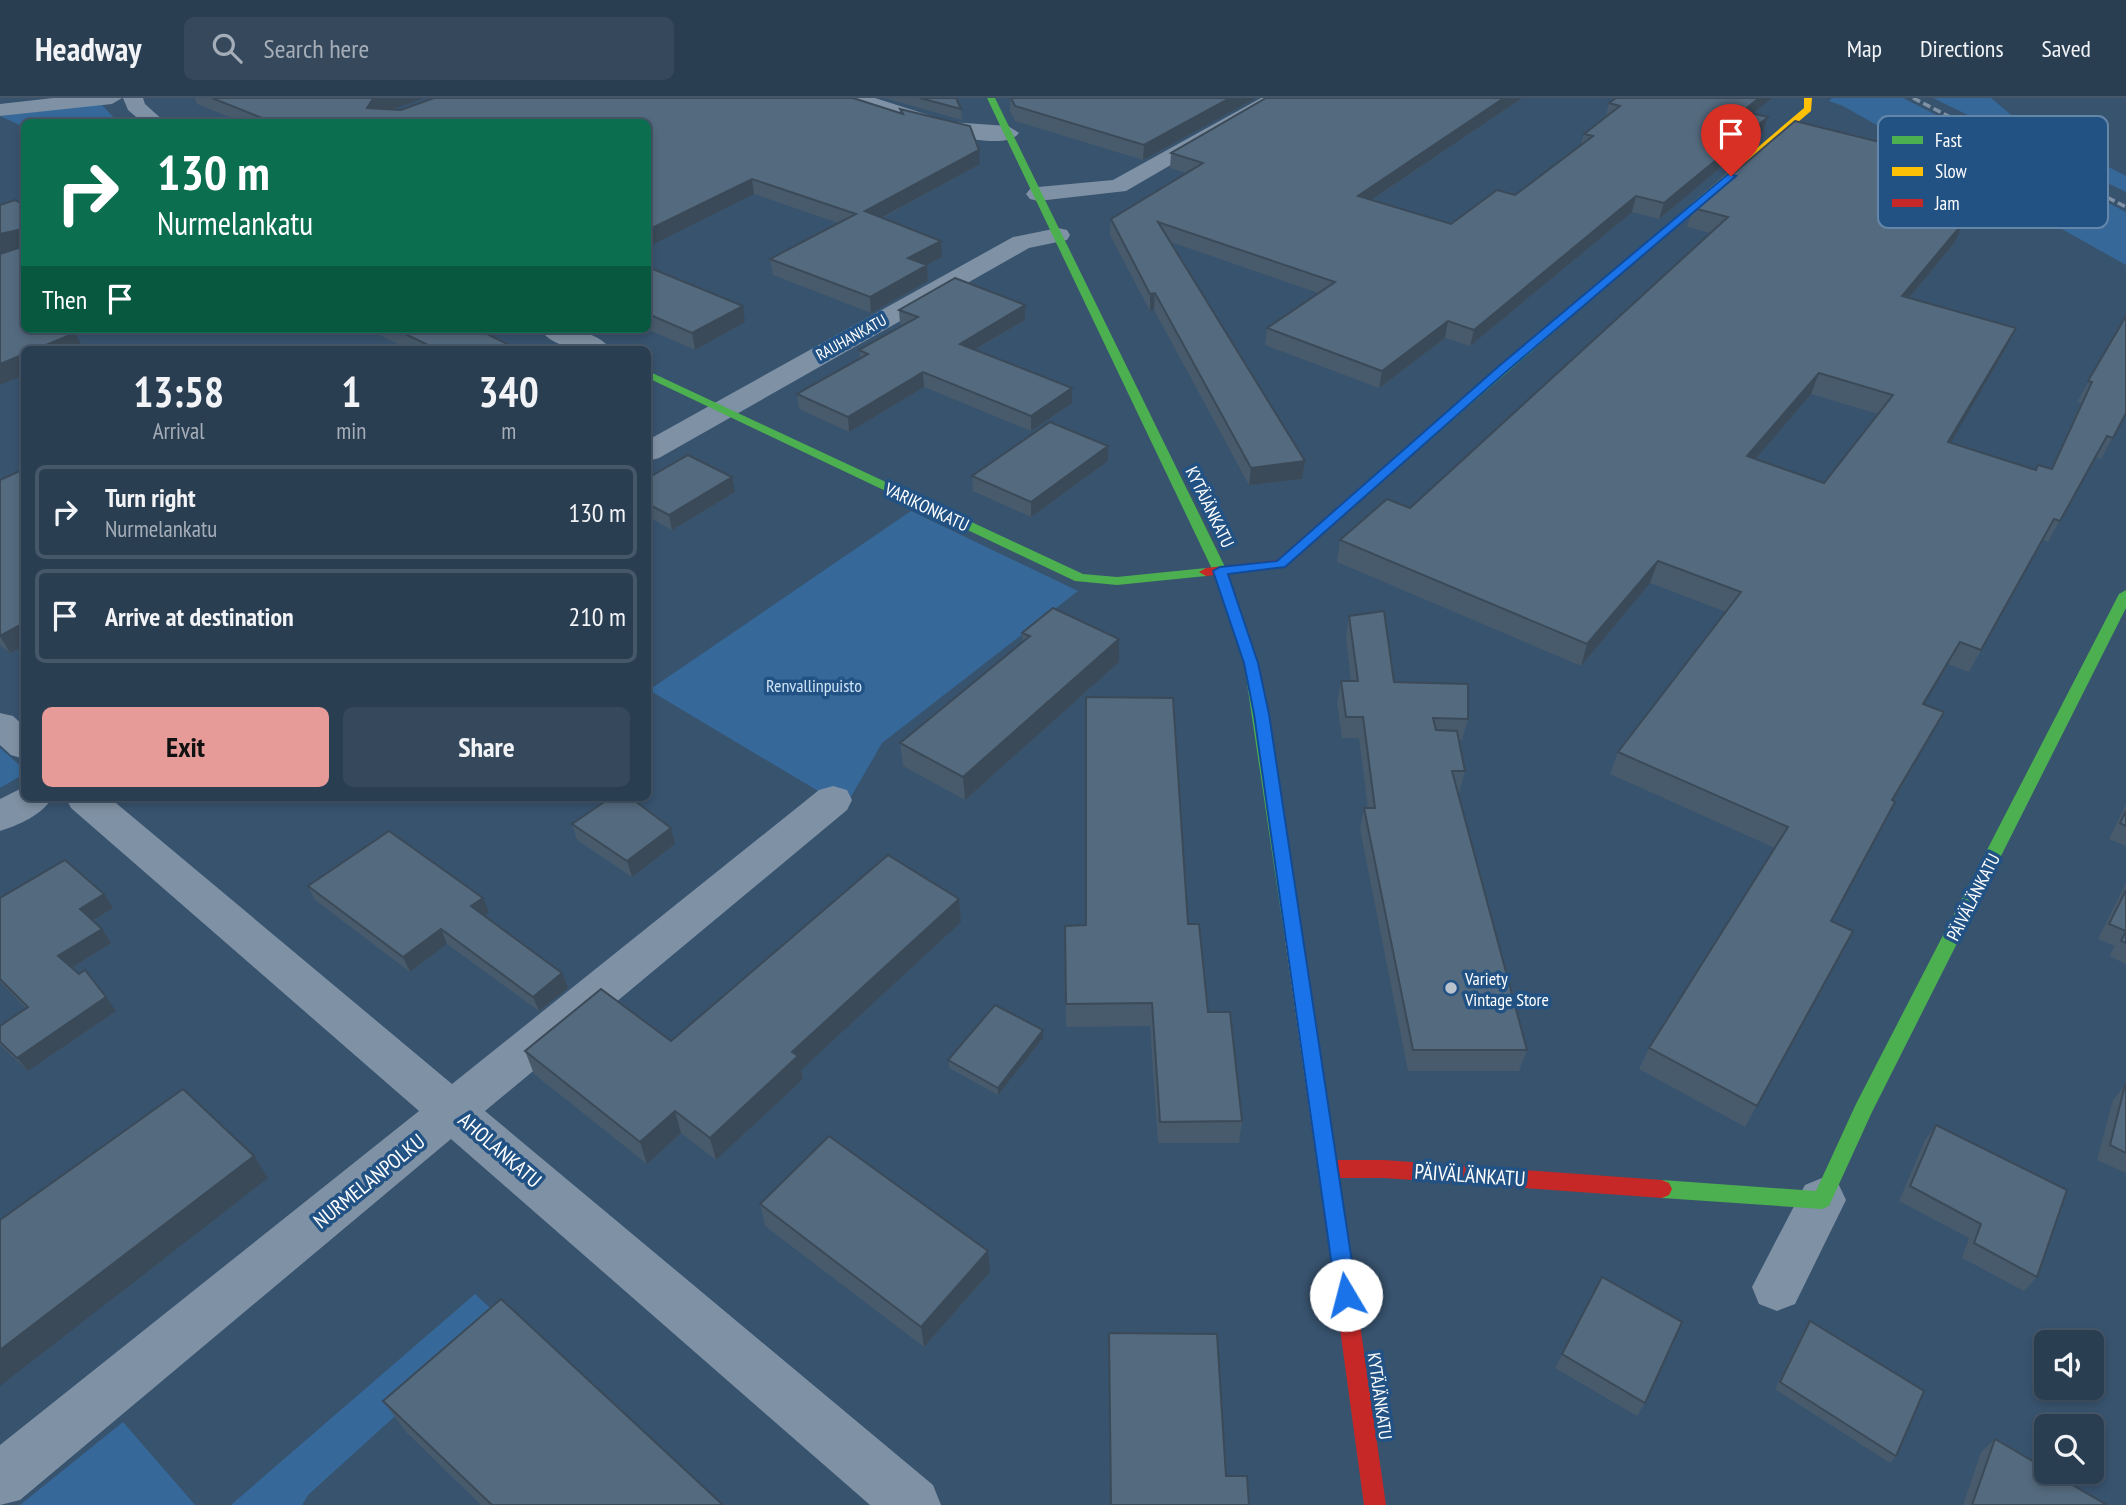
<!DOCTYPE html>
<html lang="en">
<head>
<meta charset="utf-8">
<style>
	:root { --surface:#2a3e52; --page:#36495c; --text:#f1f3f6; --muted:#a5aeb8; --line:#465769; --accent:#e69b98 }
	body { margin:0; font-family:"PT Sans Narrow",sans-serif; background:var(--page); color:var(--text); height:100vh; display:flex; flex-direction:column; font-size:26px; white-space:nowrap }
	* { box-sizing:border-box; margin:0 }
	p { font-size:23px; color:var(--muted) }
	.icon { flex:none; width:38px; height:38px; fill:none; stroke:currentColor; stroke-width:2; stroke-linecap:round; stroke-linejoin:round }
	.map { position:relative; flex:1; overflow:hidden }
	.details { position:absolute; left:21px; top:248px; width:630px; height:455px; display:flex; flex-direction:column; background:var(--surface); border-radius:10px; box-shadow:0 4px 10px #0003,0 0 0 2px var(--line) }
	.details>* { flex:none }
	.hud { position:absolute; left:21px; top:21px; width:630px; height:214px; border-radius:10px; box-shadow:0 4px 10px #0003,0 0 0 2px var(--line); background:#0b6e4f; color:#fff; overflow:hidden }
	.tools { position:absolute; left:2034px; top:1232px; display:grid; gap:14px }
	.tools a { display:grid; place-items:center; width:70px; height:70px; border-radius:10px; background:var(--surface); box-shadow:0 4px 10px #0003,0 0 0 2px var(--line); font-size:35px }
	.pin { position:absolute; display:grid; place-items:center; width:60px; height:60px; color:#fff; margin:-72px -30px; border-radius:50% 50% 50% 0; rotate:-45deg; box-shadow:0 0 7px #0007 }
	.pin .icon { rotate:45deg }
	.me { position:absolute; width:77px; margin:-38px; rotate:352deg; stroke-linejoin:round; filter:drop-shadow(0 0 5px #0008) }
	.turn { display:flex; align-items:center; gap:24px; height:147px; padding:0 21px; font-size:32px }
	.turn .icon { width:91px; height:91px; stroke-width:2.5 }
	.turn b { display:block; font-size:49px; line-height:60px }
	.then { display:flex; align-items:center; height:66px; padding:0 21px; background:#0003; gap:14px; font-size:26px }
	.eta { display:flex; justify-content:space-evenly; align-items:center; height:119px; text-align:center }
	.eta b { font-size:42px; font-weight:600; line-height:49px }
	.button { display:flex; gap:14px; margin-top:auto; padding:14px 21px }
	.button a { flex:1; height:80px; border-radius:10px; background:var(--accent); color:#111; font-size:28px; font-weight:600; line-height:80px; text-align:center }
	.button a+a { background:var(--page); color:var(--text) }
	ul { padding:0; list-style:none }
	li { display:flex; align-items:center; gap:21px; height:94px; margin:0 14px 10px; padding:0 7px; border:4px solid var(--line); border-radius:10px }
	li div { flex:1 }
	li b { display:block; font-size:26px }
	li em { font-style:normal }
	header { display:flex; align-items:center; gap:42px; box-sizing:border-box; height:98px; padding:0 35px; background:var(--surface); border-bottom:2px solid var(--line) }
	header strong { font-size:33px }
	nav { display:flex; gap:38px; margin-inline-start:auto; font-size:24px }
	.search { width:490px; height:63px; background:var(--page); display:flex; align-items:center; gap:18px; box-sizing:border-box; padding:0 24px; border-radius:10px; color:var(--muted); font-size:26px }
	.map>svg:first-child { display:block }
	.green { fill:#36699a }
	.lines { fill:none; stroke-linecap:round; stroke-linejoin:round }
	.street { fill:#7f91a4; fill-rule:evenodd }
	.fast { fill:#4caf50; fill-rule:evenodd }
	.slow { fill:#ffc107; fill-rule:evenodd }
	.jam { fill:#c62828; fill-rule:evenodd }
	.rail { stroke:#7f91a4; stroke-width:3.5; stroke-dasharray:8 3.5; stroke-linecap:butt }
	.wall { fill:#485b6c; fill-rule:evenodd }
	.shaded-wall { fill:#3b4a58 }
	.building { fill:#546a7e; stroke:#3b4a58; stroke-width:2; fill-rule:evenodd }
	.route { fill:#1a73e8; stroke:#114b97; stroke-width:2 }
	.poi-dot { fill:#b9c3cc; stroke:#225284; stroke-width:2.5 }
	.labels { text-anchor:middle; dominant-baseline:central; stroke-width:7; stroke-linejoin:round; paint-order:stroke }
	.far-street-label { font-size:16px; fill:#fff; stroke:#225284 }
	.street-label { font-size:18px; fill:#fff; stroke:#225284 }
	.park-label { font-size:18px; fill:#cfe3f7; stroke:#225284 }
	.poi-label { font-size:18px; fill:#fff; stroke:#225284; text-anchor:start }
	.near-street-label { font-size:21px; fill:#fff; stroke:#225284 }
	.key { fill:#225284; stroke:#6486a9; stroke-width:2 }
	.key-label { font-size:19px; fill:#fff }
</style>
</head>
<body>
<header>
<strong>Headway</strong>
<div class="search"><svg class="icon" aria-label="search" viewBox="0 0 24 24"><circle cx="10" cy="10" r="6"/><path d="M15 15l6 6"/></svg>Search here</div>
<nav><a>Map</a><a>Directions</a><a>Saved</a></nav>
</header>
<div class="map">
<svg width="2126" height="1407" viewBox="0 0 2126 1407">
	<rect width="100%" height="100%" fill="#38536e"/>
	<!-- green -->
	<g class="green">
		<path d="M1832,0H1903L2126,114V167L1843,8L1829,3Z"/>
		<path d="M1933,0H1991L2016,21L2037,20L2077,42L2062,45L2126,78V94Z"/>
		<path d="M101,6L118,24H24V29L0,18Z"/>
		<path d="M911,413L1078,493L882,645L845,709L649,592Z"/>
		<path d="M0,650L24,671V676L0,690Z"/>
		<path d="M475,1196L502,1221L308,1397L302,1407H231Z"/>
		<path d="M123,1324L195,1407H20Z"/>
	</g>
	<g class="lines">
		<!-- street -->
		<g class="street">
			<path d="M53,0H122L112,6L0,18V6Z"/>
			<path d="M123,0H143L145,6L165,24H142L128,12Z"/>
			<path d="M844,0H875L950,24L1008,28L1019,35C1000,62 874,13 847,4Z"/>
			<path d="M1261,0H1286L1126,93L1038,103L1030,101L1026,96L1030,91L1038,89L1113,82Z"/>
			<path d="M1058,130L1067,132L1070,137L1067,142L1029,150L659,360L648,363V342L1013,139Z"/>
			<path d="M540,231C563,231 596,230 611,252C587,252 555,253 540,231Z"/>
			<path d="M0,615L13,618L24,628V661L11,657L0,647Z"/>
			<path d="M833,688L847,692L852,702L847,712L485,1013L933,1387L941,1407H870L451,1041L20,1402L0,1407V1347L419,1013L71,710L66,700H110L452,986L819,692Z"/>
			<path d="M24,689V700H52C42,717 19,727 0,733V701Z"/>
			<path d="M1822,1080L1839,1087L1846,1102L1795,1206L1777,1213L1759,1206L1752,1189L1805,1087Z"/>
		</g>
		<!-- fast -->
		<g class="fast">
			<path d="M987,0H995L1227,473L1258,565L1303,842L1300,847H1288L1285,842L1244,565L1213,473Z"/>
			<path d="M1691,106L1699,108L1373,391H1365V385Z"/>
			<path d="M648,273L1083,476L1117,479L1206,470L1213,474L1206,478L1117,487L1075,483L648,280Z"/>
			<path d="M2126,492V510L1872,1014L1829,1108L1822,1111L1662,1100L1655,1097L1652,1091L1655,1085L1662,1082L1816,1093L1856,1006L2119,496Z"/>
		</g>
		<!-- slow -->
		<g class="slow">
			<path d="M1804,0H1812L1811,13L1697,110H1691V106L1804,10Z"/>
			<path d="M1294,835L1300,837L1303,842L1349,1150L1346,1157L1339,1159L1332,1157L1329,1150L1285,842L1288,837Z"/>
		</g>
		<!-- jam -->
		<g class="jam">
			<path d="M1369,384L1373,385V391L1286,469L1206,478L1199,474L1206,470L1277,462L1365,385Z"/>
			<path d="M1328,1062H1384L1662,1082L1669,1085L1672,1091L1669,1097L1662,1100L1384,1080H1328L1321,1077L1318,1071L1321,1065Z"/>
			<path d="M1339,1141L1346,1143L1349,1150L1386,1407H1364L1329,1150L1332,1143Z"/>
		</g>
		<!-- rail -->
		<path class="rail" d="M1913,0L2126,109"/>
	</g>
	<!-- wall -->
	<g class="wall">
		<path d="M195,0H424L391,11L900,15V11L980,66L882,120L942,159L926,167H927L928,183L871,215L773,177L770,161L838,125L754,96L648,24H242L197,6Z"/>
		<path d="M885,0H956L961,11L962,22Z"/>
		<path d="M1010,0H1256L1143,62L1015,23L1010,13Z"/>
		<path d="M1266,0H1522L1372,102L1451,126L1515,97L1581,46L1584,36L1606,18L1609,5L1616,0H1772L1753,16L1768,19L1763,34L1659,121L1632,114L1470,248L1445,240L1379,290L1265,247L1267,230L1318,195L1171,144L1305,363L1302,381L1249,387L1154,212L1150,213L1110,137L1111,121L1186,75L1170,70L1171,55Z"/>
		<path d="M1938,66L1965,73L1957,92L1953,97L1972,102L1964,120L1961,124L1955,144L1909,200L2006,250L1950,345L2035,372L2051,371L2081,305L2077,304L2126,218V315L2101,361L2095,359L2048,444L2043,442L1969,574L1948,566L1924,606L1932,636L1893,703L1831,823L1853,833L1745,1029L1639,971L1649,950L1775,750L1610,676L1618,654L1726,514L1650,485L1581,568L1337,464L1340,442L1410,410L1711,135L1687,129L1693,110ZM1811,296L1878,316L1824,385L1755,361Z"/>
		<path d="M648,169L745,224L695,252L647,231Z"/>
		<path d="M899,212L1025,222L975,252L1072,305L1031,333L924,289L849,334L799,311L797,296L860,260L859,252L903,227L900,226Z"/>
		<path d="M368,231H477L519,252H410Z"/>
		<path d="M1108,363L1031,419L973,393L972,378Z"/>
		<path d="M24,371V548L10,555L0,547V382Z"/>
		<path d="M648,380L735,394L672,432L648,419Z"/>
		<path d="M1349,518L1394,584L1468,621L1462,642H1459L1465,673L1459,695H1458L1527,952L1519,973H1408L1360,731L1364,710H1368L1359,640H1342L1337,604L1341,583H1351L1346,539Z"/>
		<path d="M1022,535L1119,541V564L965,702L903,668L900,645L1023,544Z"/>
		<path d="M2126,706V748L2109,741Z"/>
		<path d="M572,726L675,746L632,779L577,742Z"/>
		<path d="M2126,785V866L2109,858L2115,848L2098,841Z"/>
		<path d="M308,788L489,814L484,818L562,875L568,890L539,913L447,846L410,874L315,802Z"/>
		<path d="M104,796L113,810L93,823L102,831L111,845L72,870L116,913L28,973L0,947V928L26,910L0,884V800Z"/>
		<path d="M959,801L961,824L801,972L803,981L716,1062L681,1035L647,1066L534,976L525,953L671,943Z"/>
		<path d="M1188,826L1208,914L1242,1023L1239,1045H1158L1150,928L1066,929L1065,850Z"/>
		<path d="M1043,932V940L998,997L949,970L948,962Z"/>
		<path d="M2125,987L2126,988V1075L2097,1062L2113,1002Z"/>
		<path d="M1936,1027L2037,1179L2024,1193L1962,1160L1969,1140L1899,1103L1925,1042Z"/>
		<path d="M760,1106L990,1174L924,1249L765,1128Z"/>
		<path d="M1602,1179L1645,1305L1637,1318L1555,1270Z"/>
		<path d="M1810,1223L1896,1358L1890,1365L1775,1291L1805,1231Z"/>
		<path d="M1109,1235L1226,1378L1249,1407H1110Z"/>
		<path d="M383,1303L723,1407H481L407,1335Z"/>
		<path d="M1995,1341L2107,1407H1963L1981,1354Z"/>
	</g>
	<!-- shaded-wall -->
	<g class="shaded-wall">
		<path d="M378,0H424L376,17L367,10L372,2Z"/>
		<path d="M1230,0H1256L1143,62L1144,47Z"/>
		<path d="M1504,0H1522L1355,113L1358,98Z"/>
		<path d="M1759,0H1772L1738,28L1743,13Z"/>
		<path d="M1768,19L1763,34L1659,121L1664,105Z"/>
		<path d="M979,52L980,66L866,128L865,113Z"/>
		<path d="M1965,73L1957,92L1938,113L1946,95Z"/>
		<path d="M752,81L754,96L648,149V132Z"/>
		<path d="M1636,98L1632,114L1470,248L1474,232Z"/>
		<path d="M1972,102L1964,120L1945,141L1953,122Z"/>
		<path d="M1963,125L1955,144L1894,218L1902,198Z"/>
		<path d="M18,132L24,148L0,155V136Z"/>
		<path d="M941,143L942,159L909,176L908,160Z"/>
		<path d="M927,167L928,183L871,215L870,199Z"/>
		<path d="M1155,195L1154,212L1150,213V196Z"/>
		<path d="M1025,207V222L960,260V246Z"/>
		<path d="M743,208L745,224L695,252L692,235Z"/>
		<path d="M1448,223L1445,240L1379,290L1382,273Z"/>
		<path d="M2016,230L2006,250L1939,365L1948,344Z"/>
		<path d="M75,235L84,252H34Z"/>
		<path d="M24,256V277L0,287V266Z"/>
		<path d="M923,274L924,289L849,334L848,319Z"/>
		<path d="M1819,275L1811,296L1739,380L1747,358Z"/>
		<path d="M1072,290V305L1031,333V318Z"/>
		<path d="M1108,348V363L1031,419V404Z"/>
		<path d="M1305,363L1302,381L1249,387L1251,370Z"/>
		<path d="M732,379L735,394L672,432L669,417Z"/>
		<path d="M1658,463L1650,485L1581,568L1587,546Z"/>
		<path d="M648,513L650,521L648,523Z"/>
		<path d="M24,525V548L10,555L0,538Z"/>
		<path d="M1119,541V564L965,702L963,679Z"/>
		<path d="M1960,544L1948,566L1912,628L1923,606Z"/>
		<path d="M1944,614L1932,636L1880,725L1892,702Z"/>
		<path d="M671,730L675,746L632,779L627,763Z"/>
		<path d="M104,796L113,810L89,825L80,811Z"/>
		<path d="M483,800L489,814L477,823L471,808Z"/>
		<path d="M959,801L961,824L801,972L803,981L716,1062L710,1040L792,954Z"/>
		<path d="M102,831L111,845L68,872L58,858Z"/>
		<path d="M441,831L447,846L410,874L403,859Z"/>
		<path d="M562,875L568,890L539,913L533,899Z"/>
		<path d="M106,899L116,913L28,973L17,960Z"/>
		<path d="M1043,932V940L998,997V990Z"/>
		<path d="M675,1013L681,1035L647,1066L640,1044Z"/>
		<path d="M254,1058L268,1080L0,1288V1252Z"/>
		<path d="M988,1153L990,1174L924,1249L921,1229Z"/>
	</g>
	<!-- building -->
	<g class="building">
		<path d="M212,0H378L372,2L367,10L401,12L434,0H853L903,16L900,11L970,28L979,52L865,113L941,143L908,160L927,167L870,199L770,161L856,116L752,81L648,132V24H272Z"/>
		<path d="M920,0H956L961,11Z"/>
		<path d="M1011,0H1230L1144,47L1015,8Z"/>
		<path d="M1266,0H1504L1358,98L1451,126L1497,92L1515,97L1593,38L1584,36L1620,8L1609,5L1616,0H1759L1743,13L1768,19L1664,105L1636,98L1474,232L1448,223L1382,273L1267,230L1335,184L1158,124L1305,363L1251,370L1155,195L1150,196L1111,121L1203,65L1171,55Z"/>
		<path d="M1795,23L1940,59L1934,66L1965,73L1946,95L1972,102L1953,122L1963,125L1902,198L2016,230L1948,344L2036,372L2038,367L2052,371L2092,284L2088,283L2126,218V315L2113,340L2107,338L2060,423L2054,421L1981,552L1960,544L1923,606L1944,614L1892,702L1895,704L1831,823L1853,833L1757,1008L1649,950L1788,729L1618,654L1741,494L1658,463L1587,546L1340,442L1387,401L1410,410L1728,119L1693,110ZM1819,275L1893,297L1824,385L1747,358Z"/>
		<path d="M15,102L24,107V231H68L75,235L34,252H24V256L0,266V156L18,150V132L0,136V107Z"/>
		<path d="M648,169L743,208L692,235L648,216Z"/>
		<path d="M955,180L1025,207L960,246L1072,290L1031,318L923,274L848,319L797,296L868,256L859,252L918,219L899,212Z"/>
		<path d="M395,231H477L519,252H438Z"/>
		<path d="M1050,324L1108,348L1031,404L972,378Z"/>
		<path d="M688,357L732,379L669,417L648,406V380Z"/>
		<path d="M24,371V525L0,538V382Z"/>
		<path d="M1053,510L1119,541L963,679L900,645L1030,538L1022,535Z"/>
		<path d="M1384,513L1394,584L1468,586V621L1433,620L1436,632L1457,633L1465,673H1452L1527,952H1413L1364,710H1375L1363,619H1346L1341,583H1358L1349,518Z"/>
		<path d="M1086,599L1173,600L1188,826H1199L1208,914H1230L1242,1023L1160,1024L1152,905L1066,906L1065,828L1086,827Z"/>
		<path d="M610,700H631L671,730L627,763L572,726Z"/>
		<path d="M2126,713V728L2120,725Z"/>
		<path d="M389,733L483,800L471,808L562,875L533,899L441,831L403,859L308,788Z"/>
		<path d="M888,757L959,801L792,954L798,958L710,1040L675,1013L640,1044L525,953L601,891L671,943Z"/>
		<path d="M65,762L104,796L80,811L102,831L58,858L79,876L85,872L106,899L17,960L0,944V928L28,909L0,881V800Z"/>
		<path d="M2126,792V833L2109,826Z"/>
		<path d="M2126,833V845L2121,843Z"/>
		<path d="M995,907L1043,932L998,990L948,962Z"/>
		<path d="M2125,987L2126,988V1055L2110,1047Z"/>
		<path d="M183,991L254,1058L0,1252V1122Z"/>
		<path d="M1936,1027L2067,1092L2037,1179L1974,1145L1981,1126L1910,1088Z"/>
		<path d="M829,1038L988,1153L921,1229L760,1106Z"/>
		<path d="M1602,1179L1682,1224L1645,1305L1562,1256Z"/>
		<path d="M501,1201L723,1407H492L383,1303Z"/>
		<path d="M1810,1223L1924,1293L1896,1358L1780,1284Z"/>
		<path d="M1109,1235L1217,1236L1226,1378H1247L1249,1407H1111Z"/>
		<path d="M1995,1341L2046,1371V1374H2050L2107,1407H1972Z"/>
	</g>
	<!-- route -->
	<path class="route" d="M1728,76L1736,78L1507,273L1285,469L1228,476L1258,565L1269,616L1357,1197L1354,1204L1346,1206L1339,1204L1336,1197L1254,616L1244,565L1213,473L1220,469L1277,463L1499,268Z"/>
	<!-- markers -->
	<circle class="poi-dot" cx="1451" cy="890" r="7"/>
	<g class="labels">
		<!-- far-street labels -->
		<g class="far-street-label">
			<text transform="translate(851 239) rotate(-29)">RAUHANKATU</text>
		</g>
		<!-- street labels -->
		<g class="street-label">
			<text transform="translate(927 409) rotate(25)">VARIKONKATU</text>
			<text transform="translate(1210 409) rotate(64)">KYTÄJÄNKATU</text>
			<text transform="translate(1973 799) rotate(-63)">PÄIVÄLÄNKATU</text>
			<text transform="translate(1380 1298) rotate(82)">KYTÄJÄNKATU</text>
		</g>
		<!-- park labels -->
		<g class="park-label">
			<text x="814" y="587">Renvallinpuisto</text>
		</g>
		<!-- poi labels -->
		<g class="poi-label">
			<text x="1465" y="880">Variety<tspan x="1465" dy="21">Vintage Store</tspan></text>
		</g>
		<!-- near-street labels -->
		<g class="near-street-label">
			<text transform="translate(500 1052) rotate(41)">AHOLANKATU</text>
			<text transform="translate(1470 1077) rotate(4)">PÄIVÄLÄNKATU</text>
			<text transform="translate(369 1083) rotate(-39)">NURMELANPOLKU</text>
		</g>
	</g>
	<!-- legend -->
	<rect x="1878" y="18" width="230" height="112" rx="10" class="key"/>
	<rect x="1892" y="38" width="31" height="8" fill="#4caf50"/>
	<rect x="1892" y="69" width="31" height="9" fill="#ffc107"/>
	<rect x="1892" y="101" width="31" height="8" fill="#c62828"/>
	<g class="key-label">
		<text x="1935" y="49">Fast</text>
		<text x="1935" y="80">Slow</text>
		<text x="1935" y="112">Jam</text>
	</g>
</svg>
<div class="tools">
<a><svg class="icon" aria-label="sound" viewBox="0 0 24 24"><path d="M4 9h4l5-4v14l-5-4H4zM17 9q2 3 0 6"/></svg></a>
<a><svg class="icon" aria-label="search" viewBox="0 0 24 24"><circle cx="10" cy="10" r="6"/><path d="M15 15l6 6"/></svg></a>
</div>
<div class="pin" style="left:1731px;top:78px;background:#d93025"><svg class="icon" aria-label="arrive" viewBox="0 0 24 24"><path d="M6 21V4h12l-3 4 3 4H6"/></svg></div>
<svg class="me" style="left:1346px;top:1197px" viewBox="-20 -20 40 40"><circle r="19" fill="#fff"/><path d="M0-13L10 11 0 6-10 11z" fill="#1a73e8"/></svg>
<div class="hud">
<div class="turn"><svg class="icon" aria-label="right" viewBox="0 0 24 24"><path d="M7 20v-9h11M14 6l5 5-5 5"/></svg><div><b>130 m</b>Nurmelankatu</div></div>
<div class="then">Then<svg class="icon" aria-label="arrive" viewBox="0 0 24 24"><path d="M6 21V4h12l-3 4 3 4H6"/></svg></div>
</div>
<section class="details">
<div class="eta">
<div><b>13:58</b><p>Arrival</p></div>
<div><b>1</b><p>min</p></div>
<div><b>340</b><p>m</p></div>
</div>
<ul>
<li><svg class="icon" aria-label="right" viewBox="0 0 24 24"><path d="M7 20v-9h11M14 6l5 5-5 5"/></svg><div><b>Turn right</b><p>Nurmelankatu</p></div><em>130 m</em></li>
<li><svg class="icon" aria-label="arrive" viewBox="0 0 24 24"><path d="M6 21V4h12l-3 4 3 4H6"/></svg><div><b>Arrive at destination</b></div><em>210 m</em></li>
</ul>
<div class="button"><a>Exit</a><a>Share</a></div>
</section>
</div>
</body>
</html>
